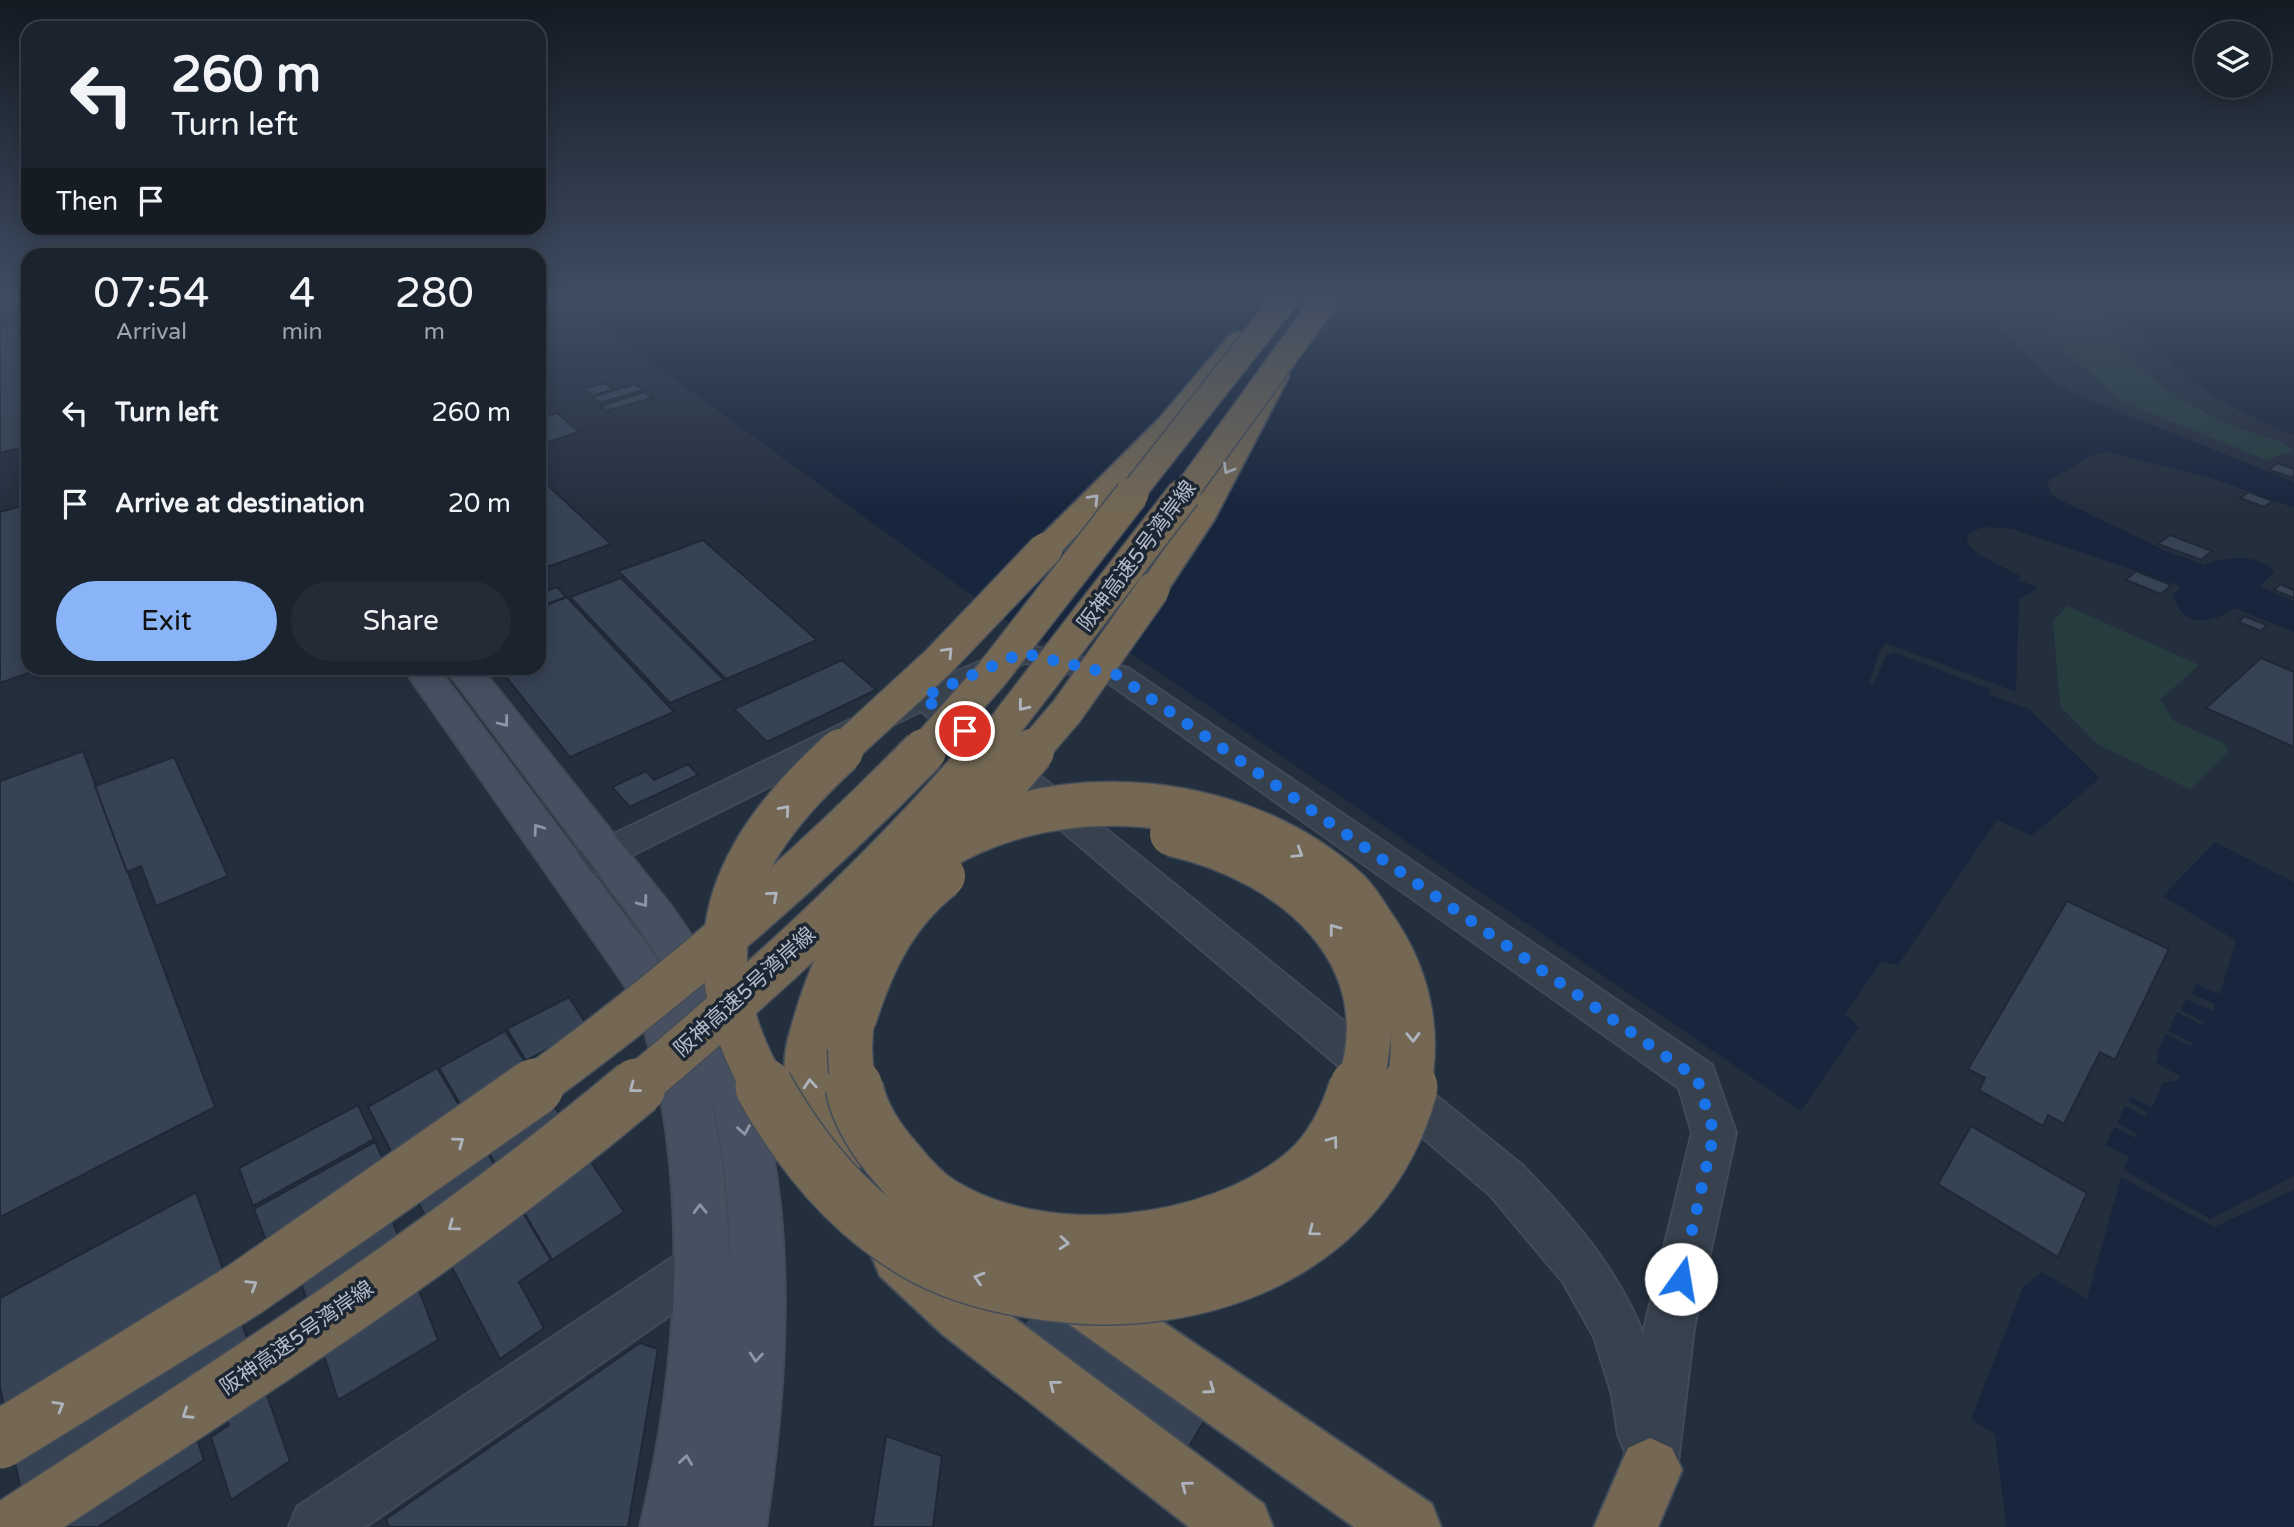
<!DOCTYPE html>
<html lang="en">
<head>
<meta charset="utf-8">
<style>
	:root { --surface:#1b232e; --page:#242b36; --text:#f1f3f6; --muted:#a0a4aa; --line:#39404a; --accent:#8ab4f8 }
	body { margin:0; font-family:"Varela Round","Noto Sans JP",sans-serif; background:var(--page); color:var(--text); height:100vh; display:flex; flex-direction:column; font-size:26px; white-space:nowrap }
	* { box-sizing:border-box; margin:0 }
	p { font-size:23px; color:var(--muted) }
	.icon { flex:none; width:38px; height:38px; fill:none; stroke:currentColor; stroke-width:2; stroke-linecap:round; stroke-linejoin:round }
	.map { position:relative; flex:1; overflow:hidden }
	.details { position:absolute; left:21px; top:248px; width:525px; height:427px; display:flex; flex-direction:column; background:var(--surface); border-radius:21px; box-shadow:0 4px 18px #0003,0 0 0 2px var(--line) }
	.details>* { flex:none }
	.top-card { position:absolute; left:21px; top:21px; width:525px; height:214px; border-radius:21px; box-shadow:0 4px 18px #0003,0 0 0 2px var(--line); background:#1b232e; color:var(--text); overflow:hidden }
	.buttons { position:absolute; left:2194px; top:21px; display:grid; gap:14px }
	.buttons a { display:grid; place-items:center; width:77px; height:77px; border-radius:50%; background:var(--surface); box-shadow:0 4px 18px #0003,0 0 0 2px var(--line); font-size:35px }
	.pin { position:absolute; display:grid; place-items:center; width:60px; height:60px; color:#fff; margin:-30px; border:4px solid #fff; border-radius:50%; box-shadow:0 2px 7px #0007 }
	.me { position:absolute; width:77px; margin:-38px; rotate:13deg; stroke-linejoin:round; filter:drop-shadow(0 0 5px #0008) }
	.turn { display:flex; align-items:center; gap:24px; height:147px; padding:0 35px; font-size:32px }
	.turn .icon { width:91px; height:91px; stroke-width:2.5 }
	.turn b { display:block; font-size:49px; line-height:60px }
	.then { display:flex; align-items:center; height:66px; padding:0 35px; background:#0003; gap:14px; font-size:26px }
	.eta { display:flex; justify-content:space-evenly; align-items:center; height:119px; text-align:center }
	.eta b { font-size:42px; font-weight:600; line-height:49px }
	.button { display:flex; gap:14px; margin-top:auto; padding:14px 35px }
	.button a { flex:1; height:80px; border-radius:42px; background:var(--accent); color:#111; font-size:28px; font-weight:600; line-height:80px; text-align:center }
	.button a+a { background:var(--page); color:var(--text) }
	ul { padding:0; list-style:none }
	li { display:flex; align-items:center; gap:21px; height:91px; padding:0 35px }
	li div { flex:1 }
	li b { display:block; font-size:26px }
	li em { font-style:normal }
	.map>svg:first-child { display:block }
	.green { fill:#263c3f }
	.water { fill:#17263c }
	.building { fill:#364354; stroke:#1f2835; stroke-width:2 }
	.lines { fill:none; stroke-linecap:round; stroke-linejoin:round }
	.street-casing { stroke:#414a57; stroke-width:4 }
	.secondary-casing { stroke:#414a57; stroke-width:4 }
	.highway-casing { stroke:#434c59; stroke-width:4 }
	.street { fill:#38414e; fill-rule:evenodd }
	.secondary { fill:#465061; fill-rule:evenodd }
	.highway { fill:#746855; fill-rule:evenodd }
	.highway-bridge-far3-casing { stroke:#434c59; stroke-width:28; stroke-linecap:butt }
	.highway-bridge-far2-casing { stroke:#434c59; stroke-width:36; stroke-linecap:butt }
	.highway-bridge-far1-casing { stroke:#434c59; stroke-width:47; stroke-linecap:butt }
	.highway-bridge-casing { stroke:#434c59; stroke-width:60; stroke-linecap:butt }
	.highway-bridge-far3 { stroke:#746855; stroke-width:25 }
	.highway-bridge-far2 { stroke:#746855; stroke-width:33 }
	.highway-bridge-far1 { stroke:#746855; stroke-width:44 }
	.highway-bridge { stroke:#746855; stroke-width:57 }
	.oneway { stroke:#aeb4bd }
	.oneway2 { stroke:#8e96a5 }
	.route { stroke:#1a73e8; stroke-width:12; stroke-dasharray:0 21.6 }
	.labels { text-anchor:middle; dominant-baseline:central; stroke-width:7; stroke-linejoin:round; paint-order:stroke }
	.street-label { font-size:21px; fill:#b4bcc9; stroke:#1d2633 }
</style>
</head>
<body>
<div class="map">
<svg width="2294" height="1527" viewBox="0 0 2294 1527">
	<rect width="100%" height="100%" fill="#242f3e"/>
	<!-- green -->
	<g class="green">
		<path d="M2058,298H2107L2100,322C2128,368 2185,406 2234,426C2253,434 2278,439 2294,450L2266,460L2117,399L2043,329L2059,330L2051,312Z"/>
		<path d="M2067,606L2199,665L2160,700L2174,721L2223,743L2229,751L2190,789L2097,744L2060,706L2053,621Z"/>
	</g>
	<!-- water -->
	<g class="water">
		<path d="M563,298H1995L1991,305L2002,331L2052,381L2080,396L2294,482V508L2214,479L2106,452L2092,455L2047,482L2051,494L2058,499L2164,550L2204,565C2223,556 2260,553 2274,572L2260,587L2294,601V632L2234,608C2212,625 2183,628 2173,596L2180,586L2012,529C1996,528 1978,523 1967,537L1968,544L1978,554L2020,576L2019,580L2038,588L2019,599L2016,692L1886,643L1880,650L1869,684L1873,685L1887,654L1891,655L1893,652L1990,689L1988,694L2029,709L2100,778L2032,836L1997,820L1898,965L1882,961L1845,1014L1859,1027L1801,1111L1132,654L1041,641L1028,636Z"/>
		<path d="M2140,298H2294V434C2245,418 2207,394 2169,361C2155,349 2141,338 2131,322Z"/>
		<path d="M2215,842L2294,882V1176L2210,1219L2124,1170L2129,1157L2106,1145L2114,1127L2136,1138L2138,1135L2117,1123L2125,1106L2146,1117L2148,1112L2128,1101L2131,1097L2152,1108L2163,1083L2178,1080L2180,1076L2156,1063L2159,1055L2157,1054L2165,1034L2191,1046L2192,1043L2168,1031L2177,1012L2202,1025L2204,1022L2181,1010L2186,999L2213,1011L2215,1004L2192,994L2196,984L2220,994L2236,941L2163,896Z"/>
		<path d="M2121,1177L2214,1227L2294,1190V1527H2006L1995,1434L1971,1419L2023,1287L2042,1272L2087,1299Z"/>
	</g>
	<!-- building -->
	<g class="building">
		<path d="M28,322V446L0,453V328Z"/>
		<path d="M605,383L614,389L593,396L584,389Z"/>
		<path d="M635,384L643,390L600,403L592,397Z"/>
		<path d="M644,392L653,398L606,411L601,406Z"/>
		<path d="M557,413L579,432L539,445V418Z"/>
		<path d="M2277,463L2294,469V478L2269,470Z"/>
		<path d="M539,477L611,544L539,570Z"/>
		<path d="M2249,492L2273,501L2264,507L2240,498Z"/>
		<path d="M28,504V668H43L0,683V512Z"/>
		<path d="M2170,535L2212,551L2201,560L2158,544Z"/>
		<path d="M703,540L817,640L726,679L618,571Z"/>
		<path d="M2136,571L2171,585L2161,594L2126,580Z"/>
		<path d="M621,578L724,680L670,703L570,597Z"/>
		<path d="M2280,584L2294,590V598L2274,590Z"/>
		<path d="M557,587L566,597L539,607V594Z"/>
		<path d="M567,597L674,712L570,757L499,668H539V608Z"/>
		<path d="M2244,616L2267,625L2261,631L2239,622Z"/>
		<path d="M2261,658L2294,672V747L2206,708Z"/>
		<path d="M842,660L876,690L767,742L734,709Z"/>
		<path d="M83,751L215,1107L0,1217V781Z"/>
		<path d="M174,757L228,876L156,906L141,866L127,872L95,786Z"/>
		<path d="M688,764L698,775L630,807L612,787L646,771L654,780Z"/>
		<path d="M2067,901L2169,949L2115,1060L2100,1052L2064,1124L2048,1115L2043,1126L1979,1090L1985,1078L1968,1069Z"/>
		<path d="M569,997L588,1027L526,1061L507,1029Z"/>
		<path d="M505,1031L624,1212L552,1260L439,1068Z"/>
		<path d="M437,1068L551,1260L519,1282L544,1328L500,1359L368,1107Z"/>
		<path d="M358,1105L374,1139L253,1206L239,1168Z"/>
		<path d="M1971,1126L2087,1193L2058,1257L1938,1184Z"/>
		<path d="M375,1142L392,1178L269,1248L254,1209Z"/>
		<path d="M381,1191L438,1340L338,1400L288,1241Z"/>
		<path d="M196,1192L290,1461L231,1500L211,1437L229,1425L227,1421L197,1439L204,1460L98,1527H28L0,1387V1298Z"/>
		<path d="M1070,1262L1235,1370L1158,1498L987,1374Z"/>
		<path d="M640,1343L658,1349L628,1527H389L386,1519Z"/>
		<path d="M886,1436L942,1456L933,1527H872Z"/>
	</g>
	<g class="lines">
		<defs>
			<g id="street">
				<path d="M1022,644L1128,668L1712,1065L1736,1133L1694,1328L1677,1470L1669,1489L1650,1497L1631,1489L1623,1470L1625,1452L1618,1435L1612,1395L1594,1337L1563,1282L1490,1195L921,711L582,880L569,884L556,880L551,871L556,862L912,690ZM1025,663L1107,682L1679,1088L1692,1133L1643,1333C1616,1267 1572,1216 1522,1165L945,699Z"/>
				<path d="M713,1239L730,1246L737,1262L730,1278L715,1284L365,1527H289L297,1507L685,1249Z"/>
			</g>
			<path id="secondary" d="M403,668H438L654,955L678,996L662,963L640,929L445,668H481L671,906C803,1087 798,1315 766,1527H640C671,1399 684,1269 667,1137C659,1081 650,1030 622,981ZM711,1097C724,1148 730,1204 730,1257L722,1160Z"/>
			<g id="highway">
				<path d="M1239,332L1247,334L1251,339L1177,431L1057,556L1046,558L1035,556L1030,549L1035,542L1159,419L1231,334Z"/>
				<path d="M1276,368L1285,371L1289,376L1214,520L1164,596L1153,599L1142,596L1137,589L1184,520L1263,376L1267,371Z"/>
				<path d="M812,1014L829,1020L836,1034L839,1101L861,1165L854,1182L835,1188L816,1182C795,1135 770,1070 795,1020Z"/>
				<path d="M900,1231L920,1238L982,1294L1264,1504L1273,1527H1189L942,1334L880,1276L872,1257L880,1238Z"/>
				<path d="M1072,1265L1092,1274L1432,1504L1441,1527H1354L1052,1312L1044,1293L1052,1274Z"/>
				<path d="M1650,1438L1672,1448L1682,1470L1658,1527H1594L1628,1448Z"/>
			</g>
		</defs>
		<!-- street casing -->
		<use href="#street" class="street-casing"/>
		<!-- secondary casing -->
		<use href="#secondary" class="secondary-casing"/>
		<!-- highway casing -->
		<use href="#highway" class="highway-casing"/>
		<!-- street -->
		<use href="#street" class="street"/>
		<!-- secondary -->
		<use href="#secondary" class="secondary"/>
		<!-- highway -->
		<use href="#highway" class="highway"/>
		<defs>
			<g id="highway-bridge-far3">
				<path d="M1130,496L1286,298"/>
				<path d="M1183,496L1327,298"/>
			</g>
			<g id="highway-bridge-far2">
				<path d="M839,753L938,662L1046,549"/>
				<path d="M922,753L992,674L1132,494"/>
				<path d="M984,753L1184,494"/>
				<path d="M1031,753L1067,711L1153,589"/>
			</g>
			<g id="highway-bridge-far1">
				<path d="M964,831L1032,751"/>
				<path d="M1172,834C1293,861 1404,954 1358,1089"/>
				<path d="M854,1019C872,962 895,913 943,876"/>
				<path d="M812,1034C826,983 846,932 883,894C1002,771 1225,778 1347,890C1357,899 1365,913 1372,924C1407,972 1421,1030 1408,1089"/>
				<path d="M532,1089C672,987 803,875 924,751"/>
				<path d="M635,1089C759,984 880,876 986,751"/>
				<path d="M765,1089C686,950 730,852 841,751"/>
				<path d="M854,1089C842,1027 858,974 890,920"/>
			</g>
			<g id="highway-bridge">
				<path d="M764,1087C801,1153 851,1214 917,1252C956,1275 1003,1286 1048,1292C1203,1313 1365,1249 1409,1087"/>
				<path d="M854,1087C860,1117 878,1143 898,1165C910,1180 924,1195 940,1205C1042,1269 1217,1250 1307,1173C1333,1150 1348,1119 1358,1087"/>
				<path d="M0,1440L245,1289L535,1087"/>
				<path d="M12,1527C225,1388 442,1251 637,1087"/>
			</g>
		</defs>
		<!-- highway-bridge-far3 casing -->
		<use href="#highway-bridge-far3" class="highway-bridge-far3-casing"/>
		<!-- highway-bridge-far2 casing -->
		<use href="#highway-bridge-far2" class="highway-bridge-far2-casing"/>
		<!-- highway-bridge-far1 casing -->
		<use href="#highway-bridge-far1" class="highway-bridge-far1-casing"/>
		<!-- highway-bridge casing -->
		<use href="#highway-bridge" class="highway-bridge-casing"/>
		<!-- highway-bridge-far3 -->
		<use href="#highway-bridge-far3" class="highway-bridge-far3"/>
		<!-- highway-bridge-far2 -->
		<use href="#highway-bridge-far2" class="highway-bridge-far2"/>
		<!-- highway-bridge-far1 -->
		<use href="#highway-bridge-far1" class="highway-bridge-far1"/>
		<!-- highway-bridge -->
		<use href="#highway-bridge" class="highway-bridge"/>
	</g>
	<!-- one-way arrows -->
	<defs><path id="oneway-chevron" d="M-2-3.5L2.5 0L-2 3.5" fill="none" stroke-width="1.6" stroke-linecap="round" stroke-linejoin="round" transform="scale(1.75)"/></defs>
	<g class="oneway">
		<use href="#oneway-chevron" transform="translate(1228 469) rotate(120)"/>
		<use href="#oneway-chevron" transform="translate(1094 499) rotate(-46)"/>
		<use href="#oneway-chevron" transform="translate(948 652) rotate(-46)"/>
		<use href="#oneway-chevron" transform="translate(1023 706) rotate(129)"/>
		<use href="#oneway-chevron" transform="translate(785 810) rotate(-49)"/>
		<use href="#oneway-chevron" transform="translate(1298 853) rotate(32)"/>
		<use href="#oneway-chevron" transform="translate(773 896) rotate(-41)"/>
		<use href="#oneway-chevron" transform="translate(1334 929) rotate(-127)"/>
		<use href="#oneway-chevron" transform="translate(1413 1037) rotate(89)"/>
		<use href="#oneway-chevron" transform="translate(810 1084) rotate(-94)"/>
		<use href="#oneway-chevron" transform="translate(634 1088) rotate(142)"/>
		<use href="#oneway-chevron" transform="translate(1333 1141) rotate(-53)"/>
		<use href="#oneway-chevron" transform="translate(459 1142) rotate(-36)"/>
		<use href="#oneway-chevron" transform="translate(453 1226) rotate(143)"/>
		<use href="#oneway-chevron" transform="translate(1313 1231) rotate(143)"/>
		<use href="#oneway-chevron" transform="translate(1064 1243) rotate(5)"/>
		<use href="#oneway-chevron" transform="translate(979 1278) rotate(-163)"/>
		<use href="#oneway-chevron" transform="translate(252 1285) rotate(-32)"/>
		<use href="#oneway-chevron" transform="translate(1054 1385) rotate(-142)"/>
		<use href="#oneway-chevron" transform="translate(1210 1389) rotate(35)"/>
		<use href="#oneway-chevron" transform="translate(59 1406) rotate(-30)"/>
		<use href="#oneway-chevron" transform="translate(187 1414) rotate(147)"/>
		<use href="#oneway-chevron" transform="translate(1186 1486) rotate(-143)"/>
	</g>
	<g class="oneway2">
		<use href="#oneway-chevron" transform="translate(504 722) rotate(52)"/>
		<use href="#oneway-chevron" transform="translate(538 829) rotate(-126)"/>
		<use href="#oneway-chevron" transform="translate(643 902) rotate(53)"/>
		<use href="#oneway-chevron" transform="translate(744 1130) rotate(80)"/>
		<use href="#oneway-chevron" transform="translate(700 1209) rotate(-92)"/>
		<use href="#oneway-chevron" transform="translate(756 1357) rotate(95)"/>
		<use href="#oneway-chevron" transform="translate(686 1460) rotate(-81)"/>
	</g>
	<!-- sky -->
	<linearGradient id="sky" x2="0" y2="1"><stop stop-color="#141a22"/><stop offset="0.58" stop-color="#3f4d63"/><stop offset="1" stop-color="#3f4d63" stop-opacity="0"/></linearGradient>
	<rect width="2294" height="512" fill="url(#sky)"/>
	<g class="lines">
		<!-- route -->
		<path class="route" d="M965,731L923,697L1022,653L1117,675L1697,1078L1714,1133L1681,1279"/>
	</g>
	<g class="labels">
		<!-- street labels -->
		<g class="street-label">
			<text transform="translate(1137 556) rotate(-53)">阪神高速5号湾岸線</text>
			<text transform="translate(745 992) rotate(-42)">阪神高速5号湾岸線</text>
			<text transform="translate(297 1338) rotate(-35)">阪神高速5号湾岸線</text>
		</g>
	</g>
</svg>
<div class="buttons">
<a><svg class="icon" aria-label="layers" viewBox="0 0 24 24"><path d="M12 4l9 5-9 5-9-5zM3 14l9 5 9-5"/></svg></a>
</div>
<div class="pin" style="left:965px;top:731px;background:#d93025"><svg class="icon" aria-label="arrive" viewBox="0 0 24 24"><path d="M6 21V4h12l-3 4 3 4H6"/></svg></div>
<svg class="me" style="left:1681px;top:1279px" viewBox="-20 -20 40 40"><circle r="19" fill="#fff"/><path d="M0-13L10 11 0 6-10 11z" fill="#1a73e8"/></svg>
<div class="top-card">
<div class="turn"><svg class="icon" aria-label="left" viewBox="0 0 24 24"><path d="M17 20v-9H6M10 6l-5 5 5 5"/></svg><div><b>260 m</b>Turn left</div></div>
<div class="then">Then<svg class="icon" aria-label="arrive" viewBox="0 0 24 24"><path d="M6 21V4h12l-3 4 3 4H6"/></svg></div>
</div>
<section class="details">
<div class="eta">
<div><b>07:54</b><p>Arrival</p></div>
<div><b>4</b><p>min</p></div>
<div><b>280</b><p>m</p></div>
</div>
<ul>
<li><svg class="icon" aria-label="left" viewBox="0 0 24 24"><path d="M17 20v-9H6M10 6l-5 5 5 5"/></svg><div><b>Turn left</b></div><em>260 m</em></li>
<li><svg class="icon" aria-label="arrive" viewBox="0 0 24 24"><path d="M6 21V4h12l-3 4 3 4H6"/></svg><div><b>Arrive at destination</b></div><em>20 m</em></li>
</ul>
<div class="button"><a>Exit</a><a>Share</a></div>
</section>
</div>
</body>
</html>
